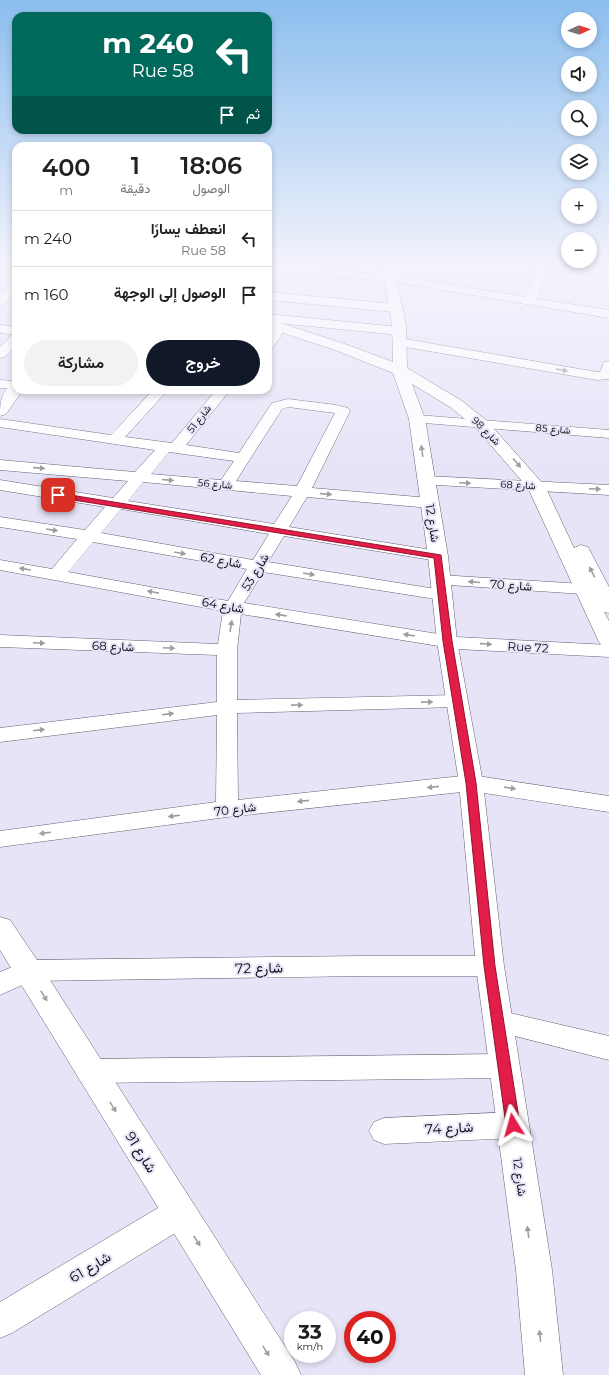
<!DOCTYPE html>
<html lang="ar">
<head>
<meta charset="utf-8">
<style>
	:root { --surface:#fff; --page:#f2f2f2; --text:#222; --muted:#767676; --line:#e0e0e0; --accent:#111827 }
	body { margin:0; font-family:Montserrat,Vazirmatn,sans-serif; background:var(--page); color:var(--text); direction:rtl; height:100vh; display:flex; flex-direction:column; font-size:15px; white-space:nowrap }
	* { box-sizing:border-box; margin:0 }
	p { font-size:13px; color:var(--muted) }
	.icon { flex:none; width:22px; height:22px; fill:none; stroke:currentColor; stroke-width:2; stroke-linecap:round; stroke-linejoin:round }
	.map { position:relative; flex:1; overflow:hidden; direction:ltr }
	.panel { position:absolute; left:12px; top:142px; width:260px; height:252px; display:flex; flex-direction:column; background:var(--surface); border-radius:12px; box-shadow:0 2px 6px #0003; direction:rtl }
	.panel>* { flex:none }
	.top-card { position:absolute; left:12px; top:12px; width:260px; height:122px; border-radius:12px; box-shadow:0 2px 6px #0003; direction:rtl; background:#00695c; color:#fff; overflow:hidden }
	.needle { width:26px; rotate:87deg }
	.fabs { position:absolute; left:561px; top:12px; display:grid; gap:8px }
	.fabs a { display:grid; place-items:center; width:36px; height:36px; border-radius:50%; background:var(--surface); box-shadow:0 2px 6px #0003; font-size:20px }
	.speed { position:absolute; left:284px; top:1311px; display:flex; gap:8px; font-size:20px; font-weight:700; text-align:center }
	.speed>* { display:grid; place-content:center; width:52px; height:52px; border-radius:50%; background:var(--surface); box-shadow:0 2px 6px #0003; line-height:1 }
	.speed small { font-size:10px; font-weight:400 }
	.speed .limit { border:6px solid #d22; background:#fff; color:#111 }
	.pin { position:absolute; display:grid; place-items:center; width:34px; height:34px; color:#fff; margin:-17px; border-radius:8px; box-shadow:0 2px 6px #0006 }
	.me { position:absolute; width:44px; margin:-22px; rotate:352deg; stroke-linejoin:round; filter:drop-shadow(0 0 3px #0008) }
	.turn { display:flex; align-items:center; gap:14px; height:84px; padding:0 12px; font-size:18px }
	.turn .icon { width:52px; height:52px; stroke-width:2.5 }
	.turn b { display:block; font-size:28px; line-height:34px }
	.then { display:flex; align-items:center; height:38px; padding:0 12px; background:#0003; gap:8px; font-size:15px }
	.eta { display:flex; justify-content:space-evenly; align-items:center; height:68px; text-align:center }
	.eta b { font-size:24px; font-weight:600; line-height:28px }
	.action { display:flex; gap:8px; margin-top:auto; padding:8px 12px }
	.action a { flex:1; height:46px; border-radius:24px; background:var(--accent); color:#fff; font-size:16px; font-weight:600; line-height:46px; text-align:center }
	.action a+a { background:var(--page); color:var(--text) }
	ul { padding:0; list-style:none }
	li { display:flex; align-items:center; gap:12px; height:56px; padding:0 12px; border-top:1px solid var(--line) }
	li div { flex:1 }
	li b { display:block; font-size:15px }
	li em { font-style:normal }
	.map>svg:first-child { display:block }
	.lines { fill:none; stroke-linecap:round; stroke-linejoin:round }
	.minor-casing { stroke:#646172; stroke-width:1 }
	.tertiary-casing { stroke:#646172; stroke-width:1 }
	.minor { fill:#fff; fill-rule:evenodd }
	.tertiary { fill:#fff; fill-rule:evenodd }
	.oneway { fill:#9e9ea0 }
	.route { fill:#e11d48; stroke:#92132f }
	.labels { text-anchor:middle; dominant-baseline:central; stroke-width:4; stroke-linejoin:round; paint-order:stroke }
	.far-street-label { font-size:10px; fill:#0d0c12; stroke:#e7e4f8 }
	.street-label { font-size:12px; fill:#0d0c12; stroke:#e7e4f8 }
	.near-street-label { font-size:14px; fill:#0d0c12; stroke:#e7e4f8 }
</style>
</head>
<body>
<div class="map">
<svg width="609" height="1375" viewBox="0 0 609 1375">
	<rect width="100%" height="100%" fill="#e7e4f8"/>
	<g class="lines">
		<defs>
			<g id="minor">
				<path d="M268,268H303L390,275L526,297L537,268H549L537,299L609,310V318L390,281L268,272Z"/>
				<path d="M602,268H609V271L604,270Z"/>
				<path d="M16,282V292L4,304L0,305V295L12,284Z"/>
				<path d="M268,292L395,304L399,305L401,308L399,311L395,312L268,300Z"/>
				<path d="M268,314L399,327L403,328L405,331L403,334L399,335L268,322Z"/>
				<path d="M281,323L285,324L287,327L273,347L268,348C268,338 269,326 281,323Z"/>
				<path d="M0,325L16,327V335L0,333Z"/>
				<path d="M16,335V346L5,357L0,358V347L11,336Z"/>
				<path d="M399,338L597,372H600L604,362L609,361V379L597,380L394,345L393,342L394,339Z"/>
				<path d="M0,380L16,381V389L0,388Z"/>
				<path d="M153,390H168L125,437L172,443L216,390H230L186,445L239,453L272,403L288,399L336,405L348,408L350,411L312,488L430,498L436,500L438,503L436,506L430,508L307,497L289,527L438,551L444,552L447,556L444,560L438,561L284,536L268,562L442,590L448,591L451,595L448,599L442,600L263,572L244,603L457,637L609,645V657L457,649L241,614L237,650V700L457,695L464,696L467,701L464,706L457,707L237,713L238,800L471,775L609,796V812L471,791L227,817L0,847V831L216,802L217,715L0,742V728L217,702V655L0,647V635L218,644L223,611L0,570V560L52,569L77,539L0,527V517L85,530L105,507L0,490V480L113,498L128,481L0,470V460L135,472L155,450L0,427V419L111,435ZM288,407L335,413L297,486L236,481L282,409ZM169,452L234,461L221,480L151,474ZM143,482L292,496L274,524L128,501ZM121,509L269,534L253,560L101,533ZM93,542L247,569L228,601L68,572Z"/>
				<path d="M417,415L609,430V438L412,422L410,419L412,416Z"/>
				<path d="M426,476L609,485V495L420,484L418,481L420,478Z"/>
				<path d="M440,575L583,584L589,585L592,589L589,593L583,594L434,584L431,580L434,576Z"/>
				<path d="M363,956H490L499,959L503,966L499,973L490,976H363L31,981L0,995V972L29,960Z"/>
				<path d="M497,1010L609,1036V1060L487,1029L484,1021L487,1013Z"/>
				<path d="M505,1054L515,1057L519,1066L515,1075L505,1078L90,1083L80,1080L76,1071L80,1062L90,1059Z"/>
				<path d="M513,1112L523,1116L528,1125L523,1134L513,1138L384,1144L374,1140L369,1131L374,1122L384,1118Z"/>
				<path d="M179,1198L190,1202L194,1213L190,1224L12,1333L0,1338V1302L168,1202Z"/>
			</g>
			<g id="tertiary">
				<path d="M382,268H394L406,324L407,368L462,401L487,421L545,486L574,548L581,545L588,547L609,587V613L604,612L609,621V648L602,646L599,642L528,488L475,427L450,407L412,384L425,419L448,556L457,641L483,783L504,966L552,1270L563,1375H525L516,1270L476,966L459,783L437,641L428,556L409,419L393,373L335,350L268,328V319L345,344L393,362L392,324Z"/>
				<path d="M16,384V390H23L6,414L0,416C0,403 1,388 16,384Z"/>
				<path d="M0,917L10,920L39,963L295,1362L301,1375H261L0,950Z"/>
			</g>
		</defs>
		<!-- minor casing -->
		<use href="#minor" class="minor-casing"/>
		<!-- tertiary casing -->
		<use href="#tertiary" class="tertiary-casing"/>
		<!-- minor -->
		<use href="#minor" class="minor"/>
		<!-- tertiary -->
		<use href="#tertiary" class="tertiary"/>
	</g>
	<!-- one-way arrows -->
	<defs><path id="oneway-solid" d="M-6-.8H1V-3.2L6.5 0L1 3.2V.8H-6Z"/></defs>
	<g class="oneway">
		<use href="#oneway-solid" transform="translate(562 370) rotate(10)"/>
		<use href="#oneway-solid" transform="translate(422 451) rotate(-99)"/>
		<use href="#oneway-solid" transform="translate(517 463) rotate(50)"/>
		<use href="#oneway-solid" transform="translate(39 468) rotate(5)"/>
		<use href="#oneway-solid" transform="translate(168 480) rotate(5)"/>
		<use href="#oneway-solid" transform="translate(465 483) rotate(3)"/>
		<use href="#oneway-solid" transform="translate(595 489) rotate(3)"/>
		<use href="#oneway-solid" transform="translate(326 494) rotate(5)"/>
		<use href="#oneway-solid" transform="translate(52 530) rotate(9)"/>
		<use href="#oneway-solid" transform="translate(180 553) rotate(10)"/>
		<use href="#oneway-solid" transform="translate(25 569) rotate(-171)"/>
		<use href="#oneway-solid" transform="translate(592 572) rotate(-117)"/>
		<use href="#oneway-solid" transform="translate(309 574) rotate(9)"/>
		<use href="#oneway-solid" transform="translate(474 582) rotate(-175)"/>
		<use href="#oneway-solid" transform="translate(153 592) rotate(-169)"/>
		<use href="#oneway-solid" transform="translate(281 615) rotate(-171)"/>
		<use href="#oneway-solid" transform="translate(231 626) rotate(-81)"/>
		<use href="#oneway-solid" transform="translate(409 635) rotate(-171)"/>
		<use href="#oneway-solid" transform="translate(39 643) rotate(2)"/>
		<use href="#oneway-solid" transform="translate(486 644) rotate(4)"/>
		<use href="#oneway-solid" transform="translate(169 648) rotate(2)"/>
		<use href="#oneway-solid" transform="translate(427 702) rotate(-1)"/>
		<use href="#oneway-solid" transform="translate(297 705) rotate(-1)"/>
		<use href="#oneway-solid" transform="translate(168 714) rotate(-7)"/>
		<use href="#oneway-solid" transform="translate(39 730) rotate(-7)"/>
		<use href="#oneway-solid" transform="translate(433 787) rotate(174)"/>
		<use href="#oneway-solid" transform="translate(510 788) rotate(8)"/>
		<use href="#oneway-solid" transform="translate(303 801) rotate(174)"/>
		<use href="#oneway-solid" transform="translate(174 816) rotate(173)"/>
		<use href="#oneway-solid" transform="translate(45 833) rotate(173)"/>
		<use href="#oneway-solid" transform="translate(44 996) rotate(58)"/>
		<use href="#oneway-solid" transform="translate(113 1107) rotate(58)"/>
		<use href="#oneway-solid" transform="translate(528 1232) rotate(-98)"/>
		<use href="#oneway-solid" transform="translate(197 1241) rotate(58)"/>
		<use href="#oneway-solid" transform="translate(540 1336) rotate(-96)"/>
		<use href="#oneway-solid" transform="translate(266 1351) rotate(58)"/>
	</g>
	<!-- sky -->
	<linearGradient id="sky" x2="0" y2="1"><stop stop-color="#8bbeee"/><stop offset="0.58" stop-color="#f4f3fc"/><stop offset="1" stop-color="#f4f3fc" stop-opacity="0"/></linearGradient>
	<rect width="609" height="461" fill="url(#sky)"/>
	<!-- route -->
	<path class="route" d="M58,493L441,555L452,641L476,783L495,966L520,1125L518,1129L513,1131L508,1129L506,1125L484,966L466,783L443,641L434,558L55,497L54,495Z"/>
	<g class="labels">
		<!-- far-street labels -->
		<g class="far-street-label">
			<text transform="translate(199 419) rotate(-52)">شارع 51</text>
			<text transform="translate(553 429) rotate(5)">شارع 85</text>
			<text transform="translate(486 431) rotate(45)">شارع 98</text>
			<text transform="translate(215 484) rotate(5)">شارع 56</text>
			<text transform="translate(518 485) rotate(3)">شارع 68</text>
		</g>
		<!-- street labels -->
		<g class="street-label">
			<text transform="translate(433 523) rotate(81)">شارع 12</text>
			<text transform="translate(221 560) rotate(10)">شارع 62</text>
			<text transform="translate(255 572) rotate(-59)">شارع 53</text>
			<text transform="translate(511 585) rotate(4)">شارع 70</text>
			<text transform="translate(223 605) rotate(10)">شارع 64</text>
			<text transform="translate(113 646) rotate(2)">شارع 68</text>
			<text transform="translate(528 647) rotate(3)">Rue 72</text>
			<text transform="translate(235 809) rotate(-7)">شارع 70</text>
			<text transform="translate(520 1177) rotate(82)">شارع 12</text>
		</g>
		<!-- near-street labels -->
		<g class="near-street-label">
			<text transform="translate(259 968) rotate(-1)">شارع 72</text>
			<text transform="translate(449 1128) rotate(-3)">شارع 74</text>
			<text transform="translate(141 1152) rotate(58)">شارع 91</text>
			<text transform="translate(90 1267) rotate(-31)">شارع 61</text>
		</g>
	</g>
</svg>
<div class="fabs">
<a><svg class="needle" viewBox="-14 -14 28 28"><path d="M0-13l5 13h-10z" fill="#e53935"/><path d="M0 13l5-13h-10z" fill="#767676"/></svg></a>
<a><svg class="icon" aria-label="sound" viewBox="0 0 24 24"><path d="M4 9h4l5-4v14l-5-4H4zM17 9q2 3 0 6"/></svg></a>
<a><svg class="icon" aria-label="search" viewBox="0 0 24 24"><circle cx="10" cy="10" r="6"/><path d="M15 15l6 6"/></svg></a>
<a><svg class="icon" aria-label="layers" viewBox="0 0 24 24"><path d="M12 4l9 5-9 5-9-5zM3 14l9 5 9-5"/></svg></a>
<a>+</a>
<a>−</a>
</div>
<div class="speed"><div>33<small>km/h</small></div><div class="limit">40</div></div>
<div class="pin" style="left:58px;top:495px;background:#d93025"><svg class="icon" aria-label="arrive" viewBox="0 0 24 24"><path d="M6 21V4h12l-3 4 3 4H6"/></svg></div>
<svg class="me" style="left:513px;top:1125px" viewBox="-20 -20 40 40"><path d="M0-17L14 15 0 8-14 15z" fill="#e11d48" stroke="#fff" stroke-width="4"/></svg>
<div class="top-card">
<div class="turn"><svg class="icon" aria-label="left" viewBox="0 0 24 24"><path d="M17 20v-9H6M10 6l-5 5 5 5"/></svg><div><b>240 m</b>Rue 58</div></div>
<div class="then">ثم<svg class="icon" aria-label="arrive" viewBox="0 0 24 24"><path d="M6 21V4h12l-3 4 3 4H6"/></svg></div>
</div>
<section class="panel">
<div class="eta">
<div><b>18:06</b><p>الوصول</p></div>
<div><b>1</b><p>دقيقة</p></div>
<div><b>400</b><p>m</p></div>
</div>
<ul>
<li><svg class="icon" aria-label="left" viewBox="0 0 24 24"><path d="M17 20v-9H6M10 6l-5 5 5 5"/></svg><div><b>انعطف يسارًا</b><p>Rue 58</p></div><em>240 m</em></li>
<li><svg class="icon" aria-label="arrive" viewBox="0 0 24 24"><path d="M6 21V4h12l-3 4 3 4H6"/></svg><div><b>الوصول إلى الوجهة</b></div><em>160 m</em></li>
</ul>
<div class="action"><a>خروج</a><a>مشاركة</a></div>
</section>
</div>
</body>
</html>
